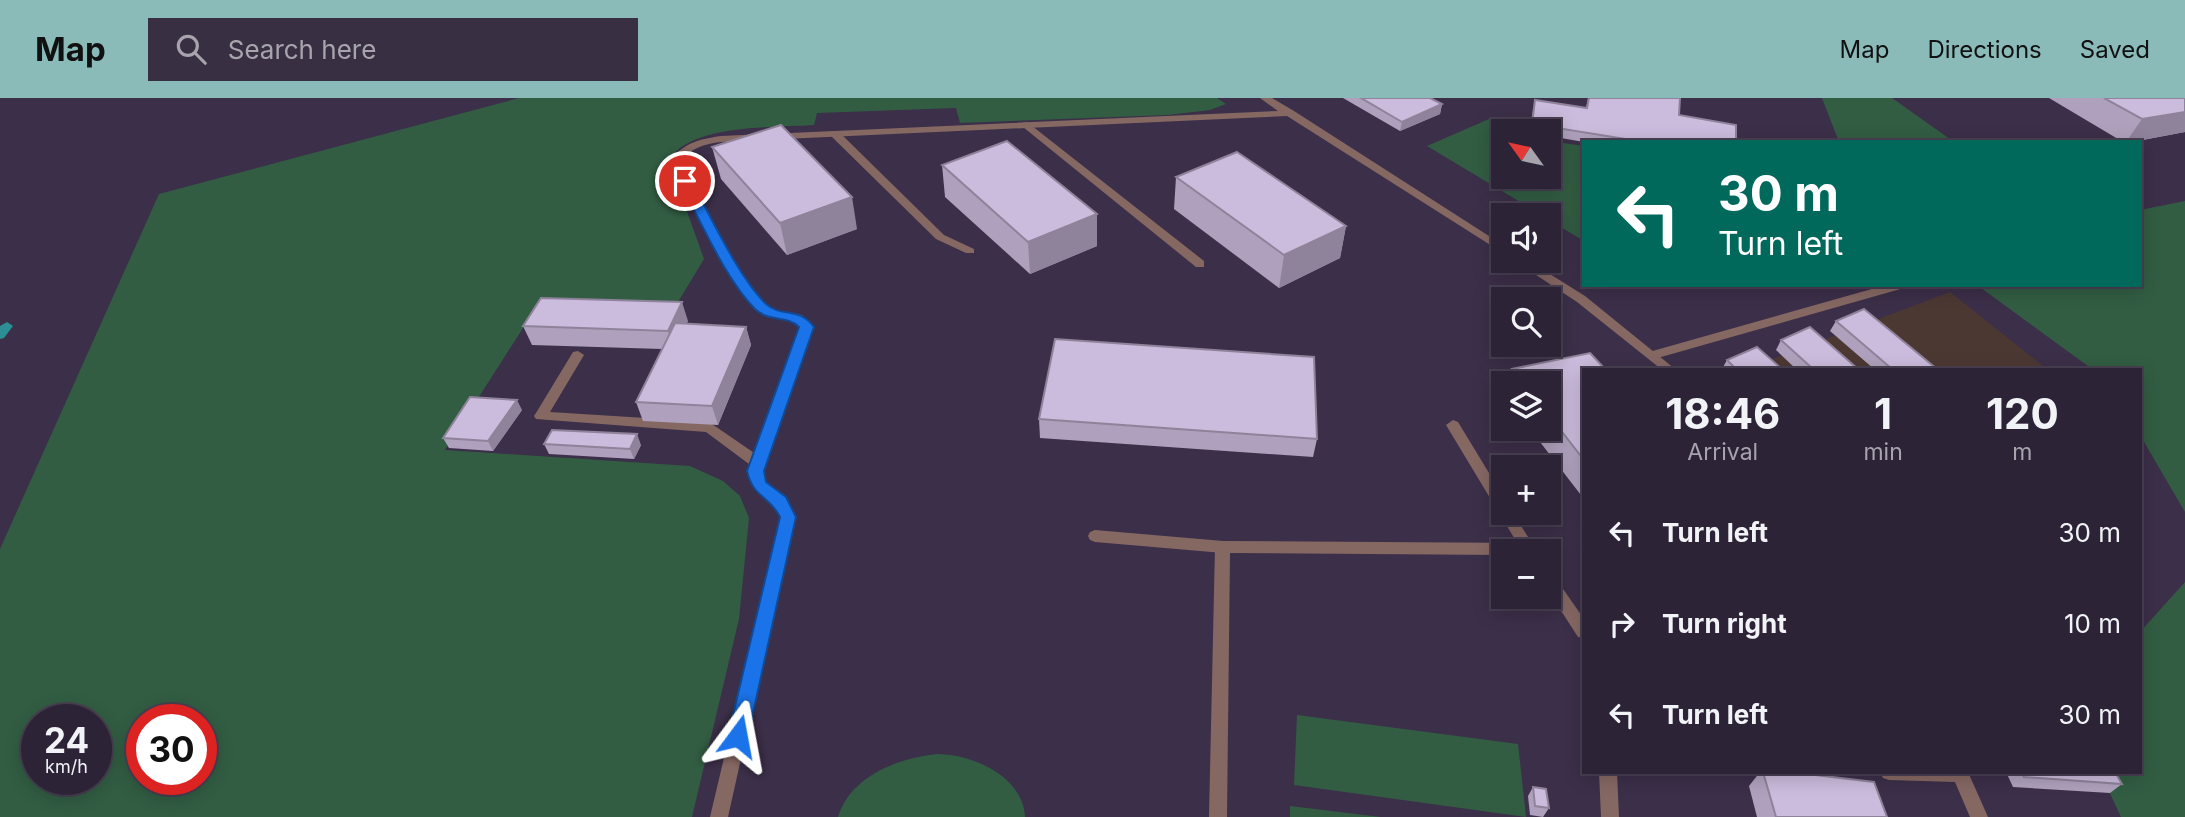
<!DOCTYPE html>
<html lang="en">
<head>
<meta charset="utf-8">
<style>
	:root { --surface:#2d2337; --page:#392f42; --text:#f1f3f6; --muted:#a7a4ad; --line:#484052; --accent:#8bbbb9 }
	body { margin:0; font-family:Inter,sans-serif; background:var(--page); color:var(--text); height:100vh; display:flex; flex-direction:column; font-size:26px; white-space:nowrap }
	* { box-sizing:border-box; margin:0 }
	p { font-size:23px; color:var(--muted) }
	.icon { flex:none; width:38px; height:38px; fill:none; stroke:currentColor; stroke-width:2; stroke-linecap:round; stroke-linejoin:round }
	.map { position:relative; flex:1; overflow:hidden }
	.drawer { position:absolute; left:1582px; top:270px; width:560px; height:406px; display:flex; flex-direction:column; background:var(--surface); border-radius:0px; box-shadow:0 4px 18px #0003,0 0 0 2px var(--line) }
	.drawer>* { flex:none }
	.hud { position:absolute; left:1582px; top:42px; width:560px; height:147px; border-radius:0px; box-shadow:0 4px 18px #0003,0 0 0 2px var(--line); background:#00695c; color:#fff; overflow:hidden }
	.needle { width:46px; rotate:303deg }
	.buttons { position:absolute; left:1491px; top:21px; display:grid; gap:14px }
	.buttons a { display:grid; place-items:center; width:70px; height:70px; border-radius:0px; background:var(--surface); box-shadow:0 4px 18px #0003,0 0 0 2px var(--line); font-size:35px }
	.speed { position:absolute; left:21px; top:606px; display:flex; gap:14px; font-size:35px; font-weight:700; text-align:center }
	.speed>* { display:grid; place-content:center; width:91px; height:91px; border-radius:50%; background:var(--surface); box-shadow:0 4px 18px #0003,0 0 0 2px var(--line); line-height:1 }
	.speed small { font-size:18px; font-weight:400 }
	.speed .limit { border:10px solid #d22; background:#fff; color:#111 }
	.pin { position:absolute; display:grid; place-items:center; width:60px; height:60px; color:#fff; margin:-30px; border:4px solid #fff; border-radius:50%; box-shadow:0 2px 7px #0007 }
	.me { position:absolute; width:77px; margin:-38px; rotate:13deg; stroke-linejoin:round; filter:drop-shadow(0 0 5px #0008) }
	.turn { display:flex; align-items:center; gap:24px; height:147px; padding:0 21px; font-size:32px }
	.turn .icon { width:91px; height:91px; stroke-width:2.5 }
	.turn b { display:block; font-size:49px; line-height:60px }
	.eta { display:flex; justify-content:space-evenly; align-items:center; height:119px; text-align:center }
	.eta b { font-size:42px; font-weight:700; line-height:49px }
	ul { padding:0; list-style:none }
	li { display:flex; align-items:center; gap:21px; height:91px; padding:0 21px }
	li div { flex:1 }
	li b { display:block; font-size:26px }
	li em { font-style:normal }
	header { display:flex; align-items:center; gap:42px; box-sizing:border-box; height:98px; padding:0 35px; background:var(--accent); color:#111 }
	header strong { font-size:33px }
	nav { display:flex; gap:38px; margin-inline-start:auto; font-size:24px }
	.search { width:490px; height:63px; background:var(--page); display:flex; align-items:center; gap:18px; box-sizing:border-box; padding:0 24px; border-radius:0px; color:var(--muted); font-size:26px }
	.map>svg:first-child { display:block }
	.industrial { fill:#4c3833 }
	.green { fill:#325d43; fill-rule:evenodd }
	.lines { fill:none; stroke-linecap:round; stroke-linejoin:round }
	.stream { fill:#2b8f95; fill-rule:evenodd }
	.lane { fill:#866863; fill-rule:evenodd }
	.street { fill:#866863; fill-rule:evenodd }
	.wall { fill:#afa1bd }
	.shaded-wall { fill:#8e839a }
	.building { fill:#cbbbdc; stroke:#8e839a; stroke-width:2 }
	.route { fill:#1a73e8; stroke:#114b97; stroke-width:2 }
</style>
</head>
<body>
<header>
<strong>Map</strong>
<div class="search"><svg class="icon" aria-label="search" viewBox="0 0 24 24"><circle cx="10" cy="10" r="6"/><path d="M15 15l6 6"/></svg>Search here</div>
<nav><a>Map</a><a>Directions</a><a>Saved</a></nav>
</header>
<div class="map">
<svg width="2185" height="719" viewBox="0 0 2185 719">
	<rect width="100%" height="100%" fill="#3c2f49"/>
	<!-- industrial -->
	<path class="industrial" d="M1950,194L2047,271H1759L1757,267Z"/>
	<!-- green -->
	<g class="green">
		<path d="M519,0H1217L1226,6L1210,12L1168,17L960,25L956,10L817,15L814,27C776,30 689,25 669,63L704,161L678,204L539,205L445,352L690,368L723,383L740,398L749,420L739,521L692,719H0V451L159,96ZM37,621H96V681H37ZM142,621H201V681H142Z"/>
		<path d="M1822,0H1892L1954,44H1839Z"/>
		<path d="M1489,21L1511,33H1503V79H1549V43L1584,48V143L1549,122V117H1542L1427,48Z"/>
		<path d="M2185,103V414L2140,337V271H2092L1977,187H2140V112Z"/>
		<path d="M2185,484V719H2121L2100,674H2140V534Z"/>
		<path d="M1297,617L1518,646L1526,719L1294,687Z"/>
		<path d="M937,656C972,656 1023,678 1025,719H838C850,678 899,660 937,656Z"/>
		<path d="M1290,708L1381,719H1290Z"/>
	</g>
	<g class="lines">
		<!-- stream -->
		<path class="stream" d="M7,224L13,228L4,240L0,241V228Z"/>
		<!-- lane -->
		<g class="lane">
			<path d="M1027,24L1204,163V169H1196L1023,29V25Z"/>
			<path d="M835,33L839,34L944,137L974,151V155H966L936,141L831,38L830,36Z"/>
			<path d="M1886,187H1906L1904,190L1654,261L1648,257L1649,254Z"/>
			<path d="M578,253L584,257L550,314L709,324L763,361L765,365L763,369H753L706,334L536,321L534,318L536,315L573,254Z"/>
			<path d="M1453,322L1458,324L1503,398V415H1513L1533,447L1534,453H1522L1446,327Z"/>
			<path d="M1095,432L1223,443L1228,445L1231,449L1228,453L1223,455L1095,444L1090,442L1088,438L1090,434Z"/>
			<path d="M1599,674H1617L1619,719H1601Z"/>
		</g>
		<!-- street -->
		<g class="street">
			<path d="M1260,0H1272L1294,13L1503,147V155L1287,18L721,44C704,46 691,50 680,64L741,174L764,205L774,212L802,217L813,228L763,373L766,385L785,400L795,419L728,719H710L781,419C769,397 755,400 749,373L800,229L794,223L766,218L756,211L730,175L670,64C682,45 700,41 721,38L1278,13Z"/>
			<path d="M1515,163H1529L1585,198L1675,271H1661L1577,204Z"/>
			<path d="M1223,443L1528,445L1533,447L1538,453H1503V457L1230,455L1227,719H1209L1215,449L1218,445Z"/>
			<path d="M1549,476L1554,478L1584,521V540L1578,539L1549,494Z"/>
			<path d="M1880,674H1968L1988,719H1970L1955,684L1889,682L1883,680Z"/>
		</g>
	</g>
	<!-- wall -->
	<g class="wall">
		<path d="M1343,0H1430L1442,6L1440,16L1400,33Z"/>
		<path d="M1588,0H1680L1679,17L1736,44H1584L1549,38V33H1529L1535,2L1586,10Z"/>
		<path d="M2049,0H2185V34L2132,44H2123Z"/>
		<path d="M712,49L857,131L787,157L721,81Z"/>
		<path d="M942,67L1097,148L1030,176L945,99Z"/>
		<path d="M1176,79L1346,128L1340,160L1279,190L1174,111Z"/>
		<path d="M688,223L686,226L746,229L751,247L718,327L643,323L636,304L662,251L532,247L523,228Z"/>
		<path d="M1836,223L1937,271H1874L1830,233Z"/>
		<path d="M1781,242L1858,271H1796L1776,252Z"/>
		<path d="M1727,262L1782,271H1722Z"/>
		<path d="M1512,271H1584V401L1530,331H1549V285H1507Z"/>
		<path d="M522,312L493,353L449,350L443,340Z"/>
		<path d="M1039,321L1317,341L1313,359L1040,340Z"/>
		<path d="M544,346L641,347L634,361L549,356Z"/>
		<path d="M1760,674H1790L1887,719H1757L1749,688Z"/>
		<path d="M2006,674H2115L2122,686L2110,695L2013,689Z"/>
		<path d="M1533,689L1549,710L1543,719L1530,717L1528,698Z"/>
	</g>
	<!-- shaded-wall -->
	<g class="shaded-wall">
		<path d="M1442,6L1440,16L1400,33L1402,24Z"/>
		<path d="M2185,14V34L2132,44H2126L2142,21Z"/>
		<path d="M852,99L857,131L787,157L780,125Z"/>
		<path d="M1097,116V148L1030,176L1028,144Z"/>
		<path d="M1346,128L1340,160L1279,190L1284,157Z"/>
		<path d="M682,204L688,223L674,252L668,233Z"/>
		<path d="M746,229L751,247L718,327L712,308Z"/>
		<path d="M517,302L522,312L493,353L488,343Z"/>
		<path d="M637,336L641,347L634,361L630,351Z"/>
	</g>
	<!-- building -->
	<g class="building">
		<path d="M1361,0H1430L1442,6L1402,24Z"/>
		<path d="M1589,0H1680L1679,17L1736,27V44H1644L1532,26L1535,2L1587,10Z"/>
		<path d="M2104,0H2185V14L2142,21Z"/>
		<path d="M781,27L852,99L780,125L712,49Z"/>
		<path d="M1007,43L1097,116L1028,144L942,67Z"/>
		<path d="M1237,54L1346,128L1284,157L1176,79Z"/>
		<path d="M541,200L682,204L668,233L523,228Z"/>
		<path d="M1864,211L1937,271H1892L1836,223Z"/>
		<path d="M675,225L746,229L712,308L636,304Z"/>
		<path d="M1810,229L1858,271H1813L1781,242Z"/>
		<path d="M1055,241L1314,259L1317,341L1039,321Z"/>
		<path d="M1757,249L1782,271H1736L1727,262Z"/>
		<path d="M1590,255L1605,271H1584V362L1549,317V285H1523L1512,271Z"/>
		<path d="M470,299L517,302L488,343L443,340Z"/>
		<path d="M552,332L637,336L630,351L544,346Z"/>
		<path d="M1763,674H1790L1874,684L1887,719H1776Z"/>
		<path d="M2021,674H2115L2122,686L2024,679Z"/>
		<path d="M1533,689L1546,691L1549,710L1535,708Z"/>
	</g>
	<!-- route -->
	<path class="route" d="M685,80L691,83C711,118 738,179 766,206C782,220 799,208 814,229L764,373L766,384L786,399L796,419L748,638L745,644L738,647L731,644L728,638L780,419C769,397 753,400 747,373L799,229C787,217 768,224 755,211C724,179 701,123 679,83Z"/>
</svg>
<div class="buttons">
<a><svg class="needle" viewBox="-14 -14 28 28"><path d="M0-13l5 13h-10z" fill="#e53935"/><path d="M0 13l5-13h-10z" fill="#a7a4ad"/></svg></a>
<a><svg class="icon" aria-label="sound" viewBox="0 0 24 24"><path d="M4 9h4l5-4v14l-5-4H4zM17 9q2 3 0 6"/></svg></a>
<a><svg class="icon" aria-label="search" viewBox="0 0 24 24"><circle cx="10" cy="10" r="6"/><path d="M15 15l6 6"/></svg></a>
<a><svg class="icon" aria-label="layers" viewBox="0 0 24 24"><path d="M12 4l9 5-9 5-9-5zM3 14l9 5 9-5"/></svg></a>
<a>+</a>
<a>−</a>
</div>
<div class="speed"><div>24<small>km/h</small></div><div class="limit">30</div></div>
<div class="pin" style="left:685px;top:83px;background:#d93025"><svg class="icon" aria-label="arrive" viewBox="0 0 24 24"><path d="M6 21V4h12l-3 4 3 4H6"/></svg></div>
<svg class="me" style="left:738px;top:638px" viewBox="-20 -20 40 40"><path d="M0-17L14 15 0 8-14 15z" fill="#1a73e8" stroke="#fff" stroke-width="4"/></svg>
<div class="hud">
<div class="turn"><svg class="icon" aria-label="left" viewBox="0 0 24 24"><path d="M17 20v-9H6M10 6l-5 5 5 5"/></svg><div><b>30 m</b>Turn left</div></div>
</div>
<section class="drawer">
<div class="eta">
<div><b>18:46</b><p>Arrival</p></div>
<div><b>1</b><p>min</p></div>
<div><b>120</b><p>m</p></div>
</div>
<ul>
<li><svg class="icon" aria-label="left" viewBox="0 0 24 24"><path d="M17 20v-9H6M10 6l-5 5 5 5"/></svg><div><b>Turn left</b></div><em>30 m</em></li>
<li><svg class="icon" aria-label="right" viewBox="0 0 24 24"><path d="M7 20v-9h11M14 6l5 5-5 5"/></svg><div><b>Turn right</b></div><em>10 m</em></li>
<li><svg class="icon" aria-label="left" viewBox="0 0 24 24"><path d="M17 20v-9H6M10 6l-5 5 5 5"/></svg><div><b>Turn left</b></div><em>30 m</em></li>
</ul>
</section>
</div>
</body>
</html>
